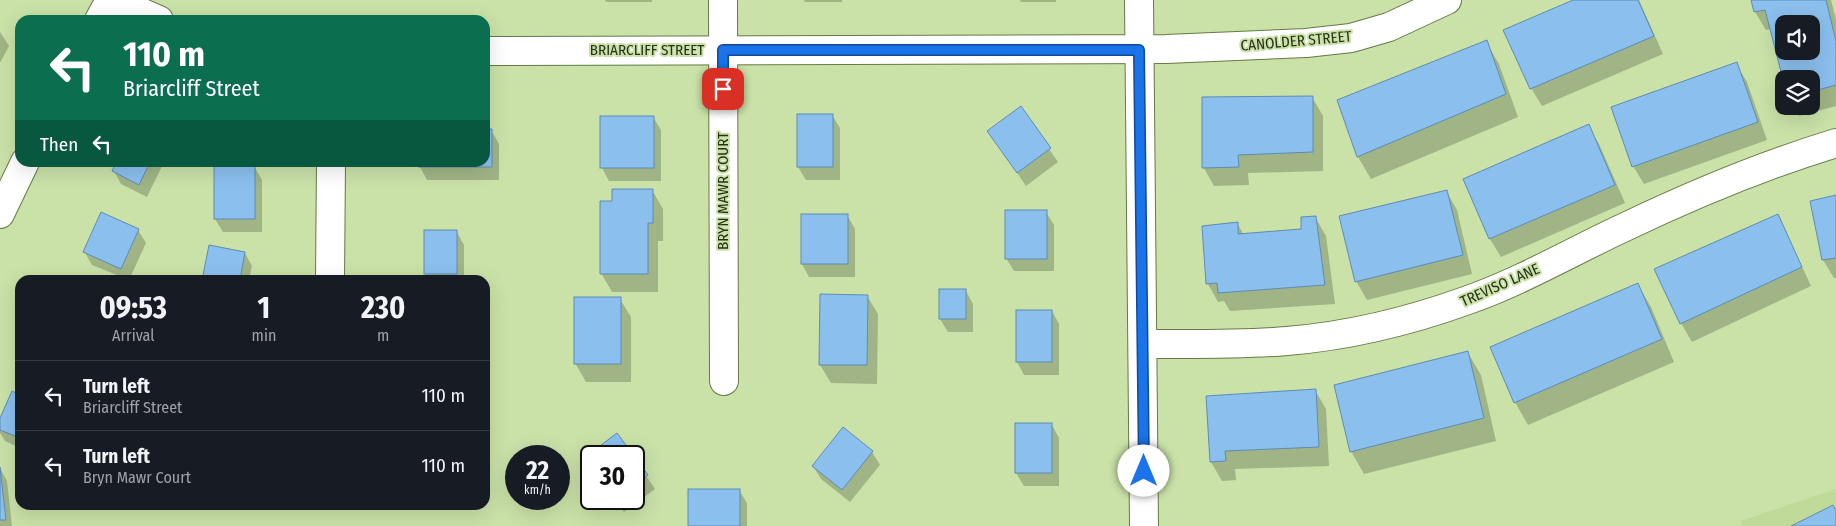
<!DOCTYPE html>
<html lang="en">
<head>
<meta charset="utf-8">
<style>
	:root { --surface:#171b24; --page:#242831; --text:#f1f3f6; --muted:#9ea1a6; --line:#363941 }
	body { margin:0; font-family:"Fira Sans Condensed",sans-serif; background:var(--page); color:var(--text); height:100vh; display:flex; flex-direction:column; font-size:19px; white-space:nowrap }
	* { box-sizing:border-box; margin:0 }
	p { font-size:16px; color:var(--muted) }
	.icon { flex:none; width:28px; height:28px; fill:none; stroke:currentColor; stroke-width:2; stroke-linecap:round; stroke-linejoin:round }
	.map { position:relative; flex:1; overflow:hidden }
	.panel { position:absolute; left:15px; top:275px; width:475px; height:235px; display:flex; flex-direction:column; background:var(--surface); border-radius:15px; box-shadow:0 5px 20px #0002 }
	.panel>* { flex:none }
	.top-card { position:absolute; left:15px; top:15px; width:475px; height:152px; border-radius:15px; box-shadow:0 5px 20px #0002; background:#0b6e4f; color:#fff; overflow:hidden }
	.controls { position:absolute; left:1775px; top:15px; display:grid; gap:10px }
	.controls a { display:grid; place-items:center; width:45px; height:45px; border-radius:10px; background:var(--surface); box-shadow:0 5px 20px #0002; font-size:25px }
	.speed { position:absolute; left:505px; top:445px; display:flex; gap:10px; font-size:25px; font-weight:700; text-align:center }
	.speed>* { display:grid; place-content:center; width:65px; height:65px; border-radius:50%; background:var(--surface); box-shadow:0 5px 20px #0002; line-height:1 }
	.speed small { font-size:12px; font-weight:400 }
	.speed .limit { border:2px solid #111; border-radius:8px; background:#fff; color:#111 }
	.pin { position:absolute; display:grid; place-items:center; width:42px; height:42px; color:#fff; margin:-21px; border-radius:10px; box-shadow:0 2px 8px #0006 }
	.me { position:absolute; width:55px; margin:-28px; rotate:0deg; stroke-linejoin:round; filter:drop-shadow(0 0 4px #0008) }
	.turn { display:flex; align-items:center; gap:18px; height:105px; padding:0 25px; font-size:22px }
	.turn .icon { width:65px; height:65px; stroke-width:2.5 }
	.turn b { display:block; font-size:35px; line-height:42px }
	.then { display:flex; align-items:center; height:48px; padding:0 25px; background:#0003; gap:10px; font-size:19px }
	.eta { display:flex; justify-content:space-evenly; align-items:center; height:85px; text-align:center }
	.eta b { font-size:30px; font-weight:700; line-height:35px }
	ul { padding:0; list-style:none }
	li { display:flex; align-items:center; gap:15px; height:70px; padding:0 25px; border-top:1px solid var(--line) }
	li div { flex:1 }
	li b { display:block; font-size:19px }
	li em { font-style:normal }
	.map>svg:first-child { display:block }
	.built { fill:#c0da99 }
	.shadow { fill:#0003; fill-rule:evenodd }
	.building { fill:#8bbfee; stroke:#5d8cb4; fill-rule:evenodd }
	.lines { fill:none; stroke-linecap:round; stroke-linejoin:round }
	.minor-casing { stroke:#657a45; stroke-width:30 }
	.minor { stroke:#fff; stroke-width:28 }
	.route-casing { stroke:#114b97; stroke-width:12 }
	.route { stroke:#1a73e8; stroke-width:9 }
	.labels { text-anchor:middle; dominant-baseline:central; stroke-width:4; stroke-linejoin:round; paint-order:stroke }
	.street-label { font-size:15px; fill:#28301a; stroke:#cae1a8 }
</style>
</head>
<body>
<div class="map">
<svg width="1836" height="526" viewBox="0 0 1836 526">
	<rect width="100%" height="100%" fill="#cae1a8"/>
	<!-- built -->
	<path class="built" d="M1836,489V526H1742L1741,521Z"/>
	<!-- shadow -->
	<g class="shadow">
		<path d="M605,0H652V2H606Z"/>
		<path d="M804,0H842V2H805Z"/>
		<path d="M1020,0H1056V2H1021Z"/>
		<path d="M1576,0H1639L1663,54L1542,106L1531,88Z"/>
		<path d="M1752,0H1831L1836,20V106L1799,116L1794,106H1811V79H1784L1772,29L1766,30L1755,12ZM1784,24H1811V51H1784Z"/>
		<path d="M0,32L9,46L0,63Z"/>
		<path d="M1486,42L1499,64L1518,117L1371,179L1358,157Z"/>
		<path d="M1736,64L1747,82L1767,140L1644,184L1633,166Z"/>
		<path d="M1312,97L1323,116V171L1248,173L1249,185L1214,186L1204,168V99Z"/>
		<path d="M1021,108L1058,162L1026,186L989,131Z"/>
		<path d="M832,115L840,128V180H806L798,167Z"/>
		<path d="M653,117L661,130V181H609L602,168Z"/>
		<path d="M1588,126L1599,144L1625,203L1501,257L1490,239L1465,179Z"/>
		<path d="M485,130H491L499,144V180H427L420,167L485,162Z"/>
		<path d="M118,162H164L147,197L121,184L114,171Z"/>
		<path d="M254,166L262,180V232H223L215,219Z"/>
		<path d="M652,190L663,209V241H658V292H612L601,273L613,203Z"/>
		<path d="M1446,191L1457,210L1472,274L1367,300L1356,281Z"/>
		<path d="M1836,196V278H1834L1823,260L1811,202Z"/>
		<path d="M1046,212L1054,225V271H1014L1006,258Z"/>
		<path d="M847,215L855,229V277H809L802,264Z"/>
		<path d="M1778,215L1811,286L1692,342L1681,323Z"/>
		<path d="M1315,217L1326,236L1335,304L1230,311L1224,301L1218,302L1208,284L1237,223L1244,235L1302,230Z"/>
		<path d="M138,230L146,243L129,280L92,265L84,251Z"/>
		<path d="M457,232L464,245V280H429L425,273Z"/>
		<path d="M245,253L252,266L249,280H204Z"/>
		<path d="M1638,285L1651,307L1674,362L1528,425L1515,402Z"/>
		<path d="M966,291L973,304V332H948L940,319Z"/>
		<path d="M867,296L878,314L877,384L831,383L820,365Z"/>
		<path d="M620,299L631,317V382H586L575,363Z"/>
		<path d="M1052,311L1059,324V375H1024L1017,362Z"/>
		<path d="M1468,353L1481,375L1496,441L1364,474L1351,451Z"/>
		<path d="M1315,390L1326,409L1329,466L1235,469L1236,480L1222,481L1211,462L1208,398Z"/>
		<path d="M20,396V448L5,441L0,433V421Z"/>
		<path d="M1016,425H1052L1059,438V486H1024L1016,473Z"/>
		<path d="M843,429L872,452L880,465L850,502L821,479L813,466Z"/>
		<path d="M617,435L633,456H591V468L586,458Z"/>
		<path d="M634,458L655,489L624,512L614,499H634Z"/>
		<path d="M0,468L7,481L12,526H0Z"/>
		<path d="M739,490L747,503V526H689Z"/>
		<path d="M330,505H375V509H332Z"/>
	</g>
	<!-- building -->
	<g class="building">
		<path d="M1573,0H1638L1654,36L1530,89L1503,30Z"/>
		<path d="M1751,0H1826L1836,41V85L1811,92V79H1784V83L1765,10L1754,12ZM1784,24H1811V51H1784Z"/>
		<path d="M1487,40L1506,94L1357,157L1337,100Z"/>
		<path d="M1737,62L1758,122L1632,167L1611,107Z"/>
		<path d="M1313,96V152L1238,155L1239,167L1202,168V97Z"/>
		<path d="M1021,106L1051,148L1017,173L987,131Z"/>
		<rect x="797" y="114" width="36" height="53"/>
		<rect x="600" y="116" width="54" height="52"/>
		<path d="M1589,124L1615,185L1489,239L1463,179Z"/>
		<path d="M485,129H492V167H418V162H485Z"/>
		<path d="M116,162H150L139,185L112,171Z"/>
		<rect x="214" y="165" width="41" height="54"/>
		<path d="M612,189H653V223H648V274H600V201H612Z"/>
		<path d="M1447,190L1463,255L1355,282L1339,216Z"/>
		<path d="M1836,195V258L1822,260L1810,201Z"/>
		<rect x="1005" y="210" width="42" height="49"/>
		<path d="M101,212L139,229L121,269L83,252Z"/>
		<rect x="801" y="214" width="47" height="50"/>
		<path d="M1778,214L1802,267L1680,324L1654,269Z"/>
		<path d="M1316,216L1325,285L1218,293L1217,283L1206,284L1202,226L1238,222V234L1301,229V217Z"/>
		<rect x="424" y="230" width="33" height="44"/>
		<path d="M209,245L245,252L240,280H202Z"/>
		<path d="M1638,283L1662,339L1514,403L1490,347Z"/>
		<rect x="939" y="289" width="27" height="30"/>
		<path d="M820,294L868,295L867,365H819Z"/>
		<rect x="574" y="297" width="47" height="67"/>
		<rect x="1016" y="310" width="36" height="52"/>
		<path d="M1468,351L1484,418L1350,452L1334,385Z"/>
		<path d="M1316,389L1319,447L1225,451L1226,461L1210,462L1206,396Z"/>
		<path d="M12,391L20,395V438L0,430V418Z"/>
		<rect x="1015" y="423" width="37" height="50"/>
		<path d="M843,427L873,451L842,490L812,466Z"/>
		<path d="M617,433L648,475L634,486V456H591V468L584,458Z"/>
		<path d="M0,467L6,520H0Z"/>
		<rect x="688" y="489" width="52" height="37"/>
		<path d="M1833,505L1836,511V526H1791Z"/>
	</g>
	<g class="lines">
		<defs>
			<g id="minor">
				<path d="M113,0L159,20"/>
				<path d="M723,0L724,381"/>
				<path d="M1139,0L1144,526"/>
				<path d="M99,20L110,0"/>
				<path d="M485,51L1166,49L1306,43L1351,38L1389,27L1447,0"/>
				<path d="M0,214L25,162"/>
				<path d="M330,280L331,162"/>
				<path d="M1143,344C1191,344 1240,345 1287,341C1348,336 1410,321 1468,300C1522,281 1573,251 1625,227C1694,194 1764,165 1836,143"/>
			</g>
		</defs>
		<!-- minor casing -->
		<use href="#minor" class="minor-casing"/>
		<!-- minor -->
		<use href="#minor" class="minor"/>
	</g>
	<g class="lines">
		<defs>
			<path id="route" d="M723,89V50H1139L1144,471"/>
		</defs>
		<!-- route casing -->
		<use href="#route" class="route-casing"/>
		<!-- route -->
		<use href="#route" class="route"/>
	</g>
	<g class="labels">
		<!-- street labels -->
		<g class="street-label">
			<text transform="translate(1296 41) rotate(-5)">CANOLDER STREET</text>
			<text x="647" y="50">BRIARCLIFF STREET</text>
			<text transform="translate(723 191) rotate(-90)">BRYN MAWR COURT</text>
			<text transform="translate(1500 285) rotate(-24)">TREVISO LANE</text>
		</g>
	</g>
</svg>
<div class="controls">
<a><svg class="icon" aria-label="sound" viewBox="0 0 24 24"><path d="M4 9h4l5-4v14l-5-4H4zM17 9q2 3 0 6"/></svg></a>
<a><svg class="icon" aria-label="layers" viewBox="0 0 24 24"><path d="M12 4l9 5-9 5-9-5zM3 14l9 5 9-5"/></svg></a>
</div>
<div class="speed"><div>22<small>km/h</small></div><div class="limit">30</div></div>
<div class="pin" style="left:723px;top:89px;background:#d93025"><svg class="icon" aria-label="arrive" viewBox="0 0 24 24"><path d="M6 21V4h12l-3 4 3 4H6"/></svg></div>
<svg class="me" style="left:1144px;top:471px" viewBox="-20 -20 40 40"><circle r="19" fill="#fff"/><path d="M0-13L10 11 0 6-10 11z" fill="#1a73e8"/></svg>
<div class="top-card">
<div class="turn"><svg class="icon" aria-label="left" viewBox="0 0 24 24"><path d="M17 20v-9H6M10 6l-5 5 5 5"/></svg><div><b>110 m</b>Briarcliff Street</div></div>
<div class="then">Then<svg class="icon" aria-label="left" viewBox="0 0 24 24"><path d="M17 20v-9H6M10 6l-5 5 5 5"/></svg></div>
</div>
<section class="panel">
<div class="eta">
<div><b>09:53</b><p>Arrival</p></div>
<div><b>1</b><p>min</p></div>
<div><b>230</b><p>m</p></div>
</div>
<ul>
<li><svg class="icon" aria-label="left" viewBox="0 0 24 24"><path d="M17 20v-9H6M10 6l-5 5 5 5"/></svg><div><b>Turn left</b><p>Briarcliff Street</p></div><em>110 m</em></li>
<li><svg class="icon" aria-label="left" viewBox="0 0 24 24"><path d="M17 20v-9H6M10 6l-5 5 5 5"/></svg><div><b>Turn left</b><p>Bryn Mawr Court</p></div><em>110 m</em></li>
</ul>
</section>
</div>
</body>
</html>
